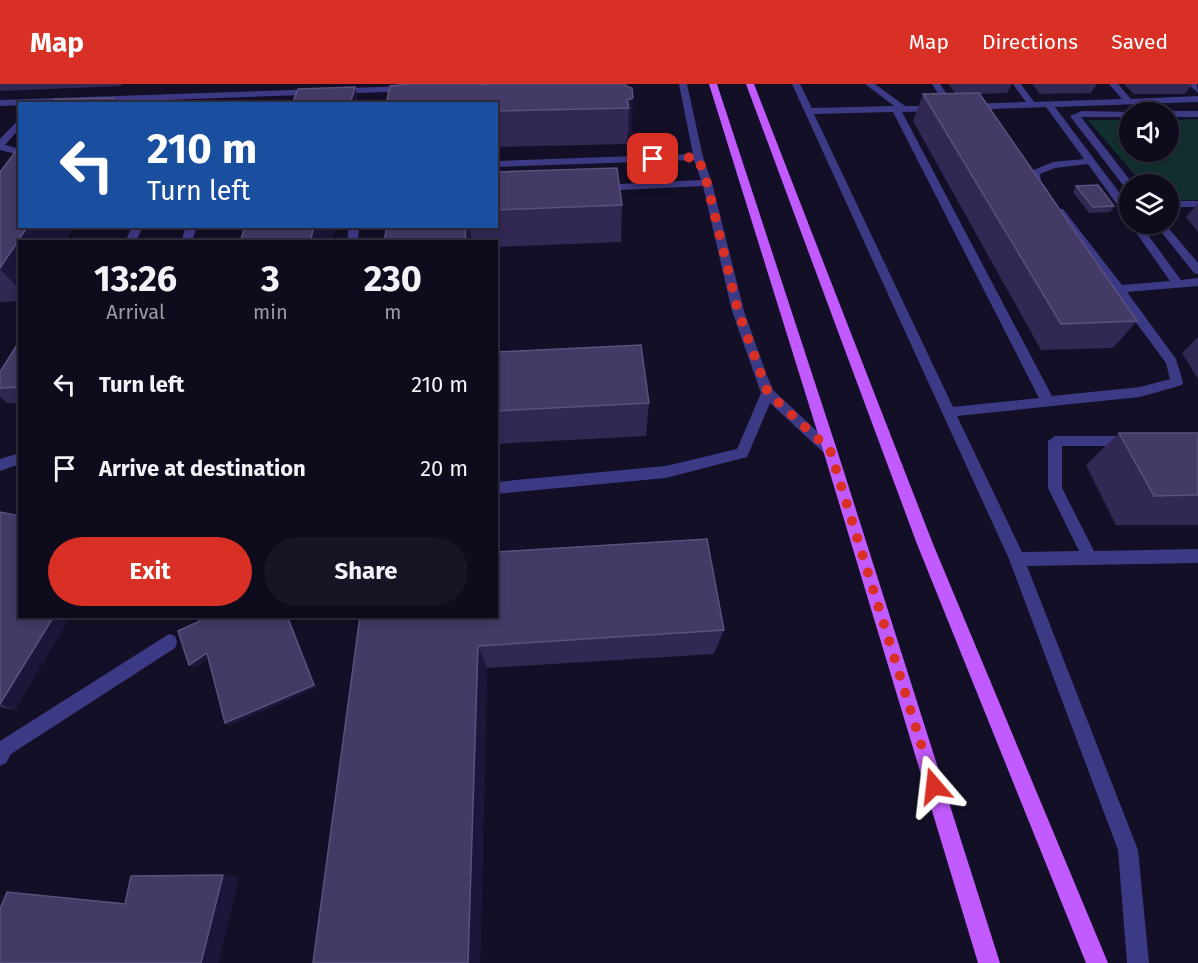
<!DOCTYPE html>
<html lang="en">
<head>
<meta charset="utf-8">
<style>
	:root { --surface:#0e0b1c; --page:#171425; --text:#f1f3f6; --muted:#9b9ba3; --line:#2e2b3b; --accent:#d93025 }
	body { margin:0; font-family:"Fira Sans",sans-serif; background:var(--page); color:var(--text); height:100vh; display:flex; flex-direction:column; font-size:22px; white-space:nowrap }
	* { box-sizing:border-box; margin:0 }
	p { font-size:20px; color:var(--muted) }
	.icon { flex:none; width:33px; height:33px; fill:none; stroke:currentColor; stroke-width:2; stroke-linecap:round; stroke-linejoin:round }
	.map { position:relative; flex:1; overflow:hidden }
	.drawer { position:absolute; left:18px; top:156px; width:480px; height:378px; display:flex; flex-direction:column; background:var(--surface); border-radius:0px; box-shadow:0 3px 9px #0003,0 0 0 2px var(--line) }
	.drawer>* { flex:none }
	.banner { position:absolute; left:18px; top:18px; width:480px; height:126px; border-radius:0px; box-shadow:0 3px 9px #0003,0 0 0 2px var(--line); background:#1a4fa0; color:#fff; overflow:hidden }
	.tools { position:absolute; left:1119px; top:18px; display:grid; gap:12px }
	.tools a { display:grid; place-items:center; width:60px; height:60px; border-radius:50%; background:var(--surface); box-shadow:0 3px 9px #0003,0 0 0 2px var(--line); font-size:30px }
	.pin { position:absolute; display:grid; place-items:center; width:51px; height:51px; color:#fff; margin:-26px; border-radius:12px; box-shadow:0 3px 9px #0006 }
	.me { position:absolute; width:66px; margin:-33px; rotate:343deg; stroke-linejoin:round; filter:drop-shadow(0 0 4px #0008) }
	.turn { display:flex; align-items:center; gap:21px; height:126px; padding:0 30px; font-size:27px }
	.turn .icon { width:78px; height:78px; stroke-width:2.5 }
	.turn b { display:block; font-size:42px; line-height:51px }
	.eta { display:flex; justify-content:space-evenly; align-items:center; height:102px; text-align:center }
	.eta b { font-size:36px; font-weight:700; line-height:42px }
	.cta { display:flex; gap:12px; margin-top:auto; padding:12px 30px }
	.cta a { flex:1; height:69px; border-radius:36px; background:var(--accent); color:#fff; font-size:24px; font-weight:700; line-height:69px; text-align:center }
	.cta a+a { background:var(--page); color:var(--text) }
	ul { padding:0; list-style:none }
	li { display:flex; align-items:center; gap:18px; height:84px; padding:0 30px }
	li div { flex:1 }
	li b { display:block; font-size:22px }
	li em { font-style:normal }
	header { display:flex; align-items:center; gap:36px; box-sizing:border-box; height:84px; padding:0 30px; background:var(--accent); color:#fff }
	header strong { font-size:28px }
	nav { display:flex; gap:33px; margin-inline-start:auto; font-size:21px }
	.map>svg:first-child { display:block }
	.green { fill:#12302f }
	.lines { fill:none; stroke-linecap:round; stroke-linejoin:round }
	.minor { fill:#3d3a85; fill-rule:evenodd }
	.major { fill:#c25bff; fill-rule:evenodd }
	.wall { fill:#312854 }
	.shaded-wall { fill:#1d163a }
	.building { fill:#433a66; stroke:#5a527e; stroke-width:1.5 }
	.route { stroke:#d93025; stroke-width:10; stroke-dasharray:0 18 }
</style>
</head>
<body>
<header>
<strong>Map</strong>
<nav><a>Map</a><a>Directions</a><a>Saved</a></nav>
</header>
<div class="map">
<svg width="1198" height="879" viewBox="0 0 1198 879">
	<rect width="100%" height="100%" fill="#130f26"/>
	<!-- green -->
	<path class="green" d="M1198,35V116L1169,117L1168,100H1143L1088,36H1129L1130,68H1168L1169,36Z"/>
	<g class="lines">
		<!-- minor -->
		<g class="minor">
			<path d="M679,0H687L703,73L712,99L744,227L767,292L773,306L837,366L835,370H825L770,319L747,373L666,394L496,410V398L666,382L737,365L761,309L732,227L703,102L599,107L594,104L599,101L701,96L694,76L496,83V77L693,70Z"/>
			<path d="M792,0H800L812,24L894,22L865,0H875L905,22H940L942,24L937,27L902,28L1052,312L1140,303L1170,295L1166,279L1055,129V125H1063L1122,201L1170,197L1130,140H1140L1181,196L1198,194V202L1127,208L1176,275L1183,298L1182,301L1140,313L957,332L1022,468L1079,467L1048,404V357L1055,352H1130L1137,357L1130,362H1062V404L1094,467L1198,465V479L1027,482L1138,766L1149,879H1127L1118,766L1009,475ZM893,28L1039,314L953,323L814,30Z"/>
			<path d="M932,0H940L956,24L954,26H948Z"/>
			<path d="M1013,0H1021L1034,18L1122,15L1109,0H1118L1131,15L1198,12V18L1055,23L1130,123V134L1126,133L1088,80L1055,84L1040,90L1041,97L1049,108L1040,110L1031,97V87L1053,78L1084,75L1046,23L970,26L965,23L970,20L1026,18Z"/>
			<path d="M1188,0H1197L1198,9Z"/>
			<path d="M409,2L412,3V7L0,22V16Z"/>
			<path d="M1082,27L1134,28H1130V33H1081L1133,100H1130V106L1126,105L1070,32Z"/>
			<path d="M1168,27H1198V33H1168V28H1164Z"/>
			<path d="M20,34V44L5,61L20,65V71L0,66V55Z"/>
			<rect x="1168" y="117" width="30" height="6"/>
			<path d="M1155,140H1165L1198,179V190L1194,189Z"/>
			<path d="M132,142H143L136,158H125Z"/>
			<path d="M186,142H197L192,158H181Z"/>
			<path d="M349,142H359L358,158H347Z"/>
			<path d="M20,369V380L0,387V375Z"/>
			<path d="M169,550L175,552L177,558L175,564L11,670L6,679L0,682V657Z"/>
		</g>
		<!-- major -->
		<g class="major">
			<path d="M709,0H717L837,366L1000,879H978L823,366Z"/>
			<path d="M746,0H754L933,460L1108,879H1086L917,460Z"/>
		</g>
	</g>
	<!-- wall -->
	<g class="wall">
		<path d="M0,0H122L121,2L0,7Z"/>
		<path d="M626,0L632,49L628,51L627,60L496,63V20L481,1Z"/>
		<path d="M949,0H1012L1007,9L979,10L1137,237L1113,264L1041,266L913,37L923,10L955,9Z"/>
		<path d="M1032,0H1097L1091,9L1040,10Z"/>
		<path d="M1124,0H1192L1185,10H1134Z"/>
		<path d="M0,88L20,142H74L65,158H20V217L0,218Z"/>
		<path d="M496,88L622,121L621,158L496,163V158H384L387,142H496Z"/>
		<path d="M1076,102L1114,122L1110,128L1089,129L1073,108Z"/>
		<path d="M1198,119V148L1186,133Z"/>
		<path d="M1198,253V295L1182,269Z"/>
		<path d="M20,256V319H7L0,313V288Z"/>
		<path d="M496,268L649,319L646,352L496,360Z"/>
		<path d="M1119,349H1198V441H1116L1086,381Z"/>
		<path d="M0,428L15,626L0,623Z"/>
		<path d="M360,532L724,546L714,570L487,584L480,879H313Z"/>
		<path d="M223,791L239,793L218,879H0L7,808L125,819Z"/>
	</g>
	<!-- shaded-wall -->
	<g class="shaded-wall">
		<path d="M355,3L359,20H350Z"/>
		<path d="M114,14L117,20H110Z"/>
		<path d="M633,14L632,49L628,51L629,24L627,16Z"/>
		<path d="M28,142H74L65,158H20V206L0,185Z"/>
		<path d="M314,142H336L332,158H310Z"/>
		<path d="M466,142H469L472,158H465Z"/>
		<path d="M54,532H71L15,626L0,620Z"/>
		<path d="M287,532H289L317,604L229,642L225,639Z"/>
		<path d="M478,562L487,584L480,879H468Z"/>
		<path d="M207,569L212,573L194,584L189,581Z"/>
		<path d="M223,791L239,793L218,879H201Z"/>
	</g>
	<!-- building -->
	<g class="building">
		<path d="M409,0H481V1L490,0H626V2L632,4L633,14L627,16L629,24L496,27V20H386L390,2Z"/>
		<path d="M355,3L350,20H292L298,5Z"/>
		<path d="M979,9L1137,237L1061,240L923,10Z"/>
		<path d="M114,14L110,20H52L55,15Z"/>
		<path d="M20,62V142H28L0,184V88Z"/>
		<path d="M617,84L622,121L496,126V88Z"/>
		<path d="M1098,101L1114,122L1093,123L1076,102Z"/>
		<path d="M245,142H314L310,158H240Z"/>
		<path d="M387,142H466L465,158H384Z"/>
		<path d="M20,256V303L0,304V288Z"/>
		<path d="M641,261L649,319L496,327V268Z"/>
		<path d="M1119,349H1198V411L1154,412Z"/>
		<path d="M0,428L20,432V532H54L0,620Z"/>
		<path d="M707,455L724,546L478,562L468,879H313L360,532H496V468Z"/>
		<path d="M198,532H287L314,601L225,639L207,569L189,581L178,547L200,537Z"/>
		<path d="M223,791L201,879H0V825L7,808L125,820L131,792Z"/>
	</g>
	<g class="lines">
		<!-- route -->
		<path class="route" d="M653,75L698,73L707,99L738,227L768,309L830,366L934,702"/>
	</g>
</svg>
<div class="tools">
<a><svg class="icon" aria-label="sound" viewBox="0 0 24 24"><path d="M4 9h4l5-4v14l-5-4H4zM17 9q2 3 0 6"/></svg></a>
<a><svg class="icon" aria-label="layers" viewBox="0 0 24 24"><path d="M12 4l9 5-9 5-9-5zM3 14l9 5 9-5"/></svg></a>
</div>
<div class="pin" style="left:653px;top:75px;background:#d93025"><svg class="icon" aria-label="arrive" viewBox="0 0 24 24"><path d="M6 21V4h12l-3 4 3 4H6"/></svg></div>
<svg class="me" style="left:934px;top:702px" viewBox="-20 -20 40 40"><path d="M0-17L14 15 0 8-14 15z" fill="#d93025" stroke="#fff" stroke-width="4"/></svg>
<div class="banner">
<div class="turn"><svg class="icon" aria-label="left" viewBox="0 0 24 24"><path d="M17 20v-9H6M10 6l-5 5 5 5"/></svg><div><b>210 m</b>Turn left</div></div>
</div>
<section class="drawer">
<div class="eta">
<div><b>13:26</b><p>Arrival</p></div>
<div><b>3</b><p>min</p></div>
<div><b>230</b><p>m</p></div>
</div>
<ul>
<li><svg class="icon" aria-label="left" viewBox="0 0 24 24"><path d="M17 20v-9H6M10 6l-5 5 5 5"/></svg><div><b>Turn left</b></div><em>210 m</em></li>
<li><svg class="icon" aria-label="arrive" viewBox="0 0 24 24"><path d="M6 21V4h12l-3 4 3 4H6"/></svg><div><b>Arrive at destination</b></div><em>20 m</em></li>
</ul>
<div class="cta"><a>Exit</a><a>Share</a></div>
</section>
</div>
</body>
</html>
